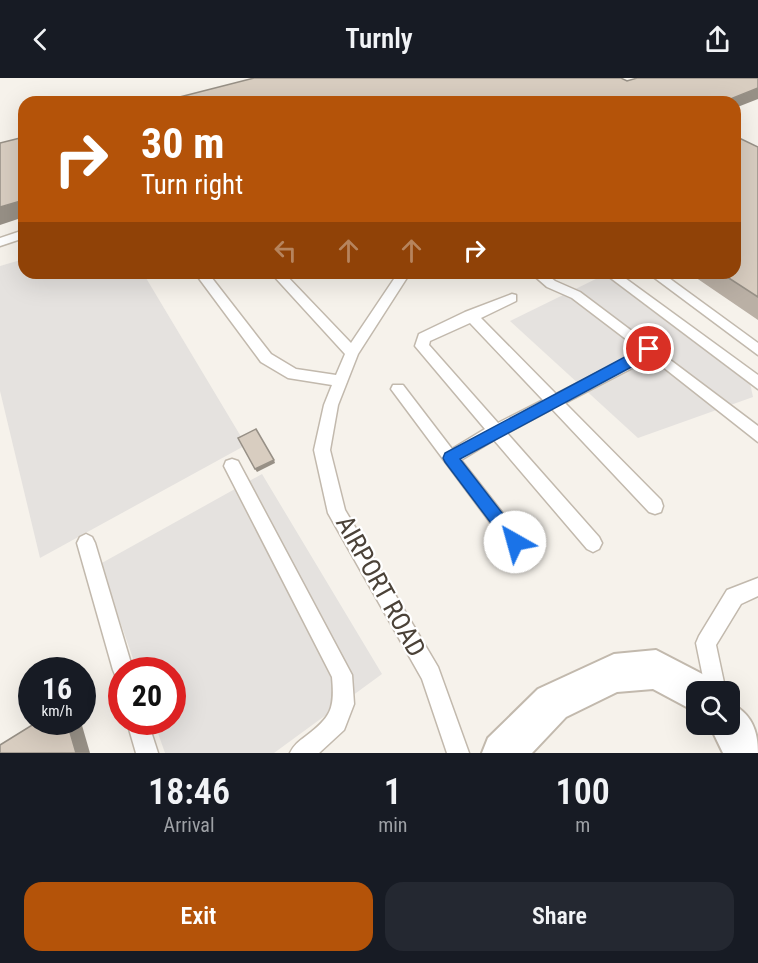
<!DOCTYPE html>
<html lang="en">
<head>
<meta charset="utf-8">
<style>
	:root { --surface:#171b24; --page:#242831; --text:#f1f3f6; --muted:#9ea1a6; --accent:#b45309 }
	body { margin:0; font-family:"Roboto Condensed",sans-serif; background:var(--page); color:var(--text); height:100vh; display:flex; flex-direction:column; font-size:22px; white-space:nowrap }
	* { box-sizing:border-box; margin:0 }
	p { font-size:20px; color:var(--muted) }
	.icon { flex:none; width:33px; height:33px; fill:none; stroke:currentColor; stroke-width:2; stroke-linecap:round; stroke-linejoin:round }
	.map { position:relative; height:675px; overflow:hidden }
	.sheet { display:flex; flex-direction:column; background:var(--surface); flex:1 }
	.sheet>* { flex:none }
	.guide { position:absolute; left:18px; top:18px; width:723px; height:183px; border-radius:18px; box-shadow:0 6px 24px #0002; background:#b45309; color:#fff; overflow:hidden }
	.fabs { position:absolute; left:686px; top:603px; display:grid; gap:12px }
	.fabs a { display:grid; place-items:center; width:54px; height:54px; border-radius:12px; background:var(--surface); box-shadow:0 6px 24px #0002; font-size:30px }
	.speed { position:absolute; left:18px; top:579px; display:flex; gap:12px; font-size:30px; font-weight:700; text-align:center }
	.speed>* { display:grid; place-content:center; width:78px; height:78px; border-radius:50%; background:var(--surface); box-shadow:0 6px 24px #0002; line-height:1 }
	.speed small { font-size:15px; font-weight:400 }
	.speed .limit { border:9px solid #d22; background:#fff; color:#111 }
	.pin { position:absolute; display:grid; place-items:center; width:51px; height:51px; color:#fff; margin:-26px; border:3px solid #fff; border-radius:50%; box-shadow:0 2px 6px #0007 }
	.me { position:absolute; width:66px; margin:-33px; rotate:322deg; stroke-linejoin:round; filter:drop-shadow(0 0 4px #0008) }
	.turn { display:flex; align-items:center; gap:21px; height:126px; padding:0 24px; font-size:27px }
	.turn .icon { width:78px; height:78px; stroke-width:2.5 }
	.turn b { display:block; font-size:42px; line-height:51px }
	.lanes { display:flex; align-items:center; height:57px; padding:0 24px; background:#0003; justify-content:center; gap:30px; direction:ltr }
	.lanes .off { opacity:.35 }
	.eta { display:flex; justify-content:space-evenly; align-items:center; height:102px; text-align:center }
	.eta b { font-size:36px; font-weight:600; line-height:42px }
	.cta { display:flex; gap:12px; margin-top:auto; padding:12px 24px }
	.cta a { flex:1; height:69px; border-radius:18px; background:var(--accent); color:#fff; font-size:24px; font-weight:600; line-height:69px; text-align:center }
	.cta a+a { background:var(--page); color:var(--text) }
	header { display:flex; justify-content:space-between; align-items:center; height:78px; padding:0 24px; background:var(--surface); font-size:27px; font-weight:600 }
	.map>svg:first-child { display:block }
	.parking { fill:#e5e2df }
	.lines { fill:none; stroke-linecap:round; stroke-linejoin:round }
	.service-casing { stroke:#c2b9ad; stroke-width:3 }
	.minor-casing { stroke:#c2b9ad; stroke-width:4 }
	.service { fill:#fff; fill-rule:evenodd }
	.minor { fill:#fff; fill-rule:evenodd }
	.wall { fill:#bab0a5 }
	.shaded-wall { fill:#979086 }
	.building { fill:#d8cdc0; stroke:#979086; stroke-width:1.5 }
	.route { fill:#1a73e8; stroke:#114b97; stroke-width:1.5 }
	.labels { text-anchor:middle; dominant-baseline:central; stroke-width:4.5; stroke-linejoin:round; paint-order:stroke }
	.near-street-label { font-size:26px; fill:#4b4238; stroke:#fff }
</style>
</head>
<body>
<header><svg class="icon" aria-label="back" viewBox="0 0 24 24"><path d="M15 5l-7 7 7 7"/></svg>Turnly<svg class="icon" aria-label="share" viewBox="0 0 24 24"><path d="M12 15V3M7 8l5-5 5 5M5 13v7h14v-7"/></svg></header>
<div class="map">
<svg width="758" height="675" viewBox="0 0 758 675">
	<rect width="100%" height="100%" fill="#f6f2eb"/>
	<!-- parking -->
	<g class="parking">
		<path d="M24,181V195H143L246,367L40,480L0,313V188Z"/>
		<path d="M608,195L747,291L753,319L638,360L510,243Z"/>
		<path d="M262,396L382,596L274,675H165L154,644H172V592H137L100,486Z"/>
	</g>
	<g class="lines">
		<defs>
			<g id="service">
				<path d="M24,152V160L0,168V160Z"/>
				<path d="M195,195H208L271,276L296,291L336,297L345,276L271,195H284L351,265L398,195H410L358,276L338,327L330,372L345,432L438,589L469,675H447L422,601L328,435L314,372L324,327L332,307L288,300L261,284Z"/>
				<path d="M531,195H545L555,203L580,214L758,348V364L649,278L638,287L565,325L661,422L663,428L661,434L655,436L649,434L552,331L507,355L599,459L602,465L599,471L593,474L587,471L494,362L461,382L534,475L537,481L534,487L528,490L522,487L391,311L393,307H403L452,371L485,351L415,268L419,256L465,234L512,216L516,217V223L481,240L556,316L628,279L639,271L572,220L547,209ZM470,245L543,322L498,345L429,267L430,263Z"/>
				<path d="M604,195H618L758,297V311Z"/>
				<path d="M648,195H662L758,265V277Z"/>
				<path d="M232,381L238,383L352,597L354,626L344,652L319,675H290C294,667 298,664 306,658C331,639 335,631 332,599L224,388L226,383Z"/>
				<path d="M86,456L92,459L95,465L133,592H122V601L116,599L113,592L77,465L80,459Z"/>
				<path d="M758,500V518L741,526L716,567L726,614H706L696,565L699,558L727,512Z"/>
				<path d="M127,644H148L158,675H136Z"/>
			</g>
			<g id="minor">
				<path d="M656,572L710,600L715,614H696V634L653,611L617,614L566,639L532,675H482L488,660L538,611L614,576Z"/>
				<path d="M729,625C751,634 758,652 758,675H723L709,646H729Z"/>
			</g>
		</defs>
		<!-- service casing -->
		<use href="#service" class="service-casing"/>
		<!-- minor casing -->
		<use href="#minor" class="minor-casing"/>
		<!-- service -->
		<use href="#service" class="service"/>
		<!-- minor -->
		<use href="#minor" class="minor"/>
	</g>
	<!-- wall -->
	<path class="wall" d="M758,69V242L689,195H735Z"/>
	<!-- shaded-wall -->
	<g class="shaded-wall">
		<path d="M758,10V21L735,30V24H723Z"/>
		<path d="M24,122V139L0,147V129Z"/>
		<path d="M274,382L275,385L257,394L255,391Z"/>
		<path d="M67,644H81L90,675H76Z"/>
	</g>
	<!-- building -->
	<g class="building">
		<path d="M254,0H621L627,3L637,0H758V10L723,24H160Z"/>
		<path d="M735,58L758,69V219L721,195H735Z"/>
		<path d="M24,59V122L0,129V65Z"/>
		<path d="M256,351L274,382L255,391L238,360Z"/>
		<path d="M37,644H67L76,675H0V667Z"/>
	</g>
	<!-- route -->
	<path class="route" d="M649,266L653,267V274L637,286L460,381L520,458L523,464L520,469L515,472L509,469L445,384L443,380L445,375Z"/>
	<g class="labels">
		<!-- near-street labels -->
		<g class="near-street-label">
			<text transform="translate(381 508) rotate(61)">AIRPORT ROAD</text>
		</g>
	</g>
</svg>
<div class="fabs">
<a><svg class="icon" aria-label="search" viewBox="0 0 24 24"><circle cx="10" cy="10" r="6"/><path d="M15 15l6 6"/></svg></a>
</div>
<div class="speed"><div>16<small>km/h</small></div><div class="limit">20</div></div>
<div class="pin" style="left:649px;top:271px;background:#d93025"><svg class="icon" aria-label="arrive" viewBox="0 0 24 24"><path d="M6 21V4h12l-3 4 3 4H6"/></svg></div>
<svg class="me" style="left:515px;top:464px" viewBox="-20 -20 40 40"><circle r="19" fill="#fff"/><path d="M0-13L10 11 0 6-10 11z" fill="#1a73e8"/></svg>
<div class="guide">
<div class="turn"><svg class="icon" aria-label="right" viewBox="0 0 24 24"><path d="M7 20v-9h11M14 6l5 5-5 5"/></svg><div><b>30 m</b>Turn right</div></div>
<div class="lanes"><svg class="icon off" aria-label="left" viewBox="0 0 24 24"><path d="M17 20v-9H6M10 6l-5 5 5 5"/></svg><svg class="icon off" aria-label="ahead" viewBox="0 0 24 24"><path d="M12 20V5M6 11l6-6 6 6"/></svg><svg class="icon off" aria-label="ahead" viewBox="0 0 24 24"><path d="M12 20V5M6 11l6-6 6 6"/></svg><svg class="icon" aria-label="right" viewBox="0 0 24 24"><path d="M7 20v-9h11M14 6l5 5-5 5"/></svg></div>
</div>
</div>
<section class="sheet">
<div class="eta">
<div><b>18:46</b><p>Arrival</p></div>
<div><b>1</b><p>min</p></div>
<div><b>100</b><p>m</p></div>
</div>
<div class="cta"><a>Exit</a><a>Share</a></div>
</section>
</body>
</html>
